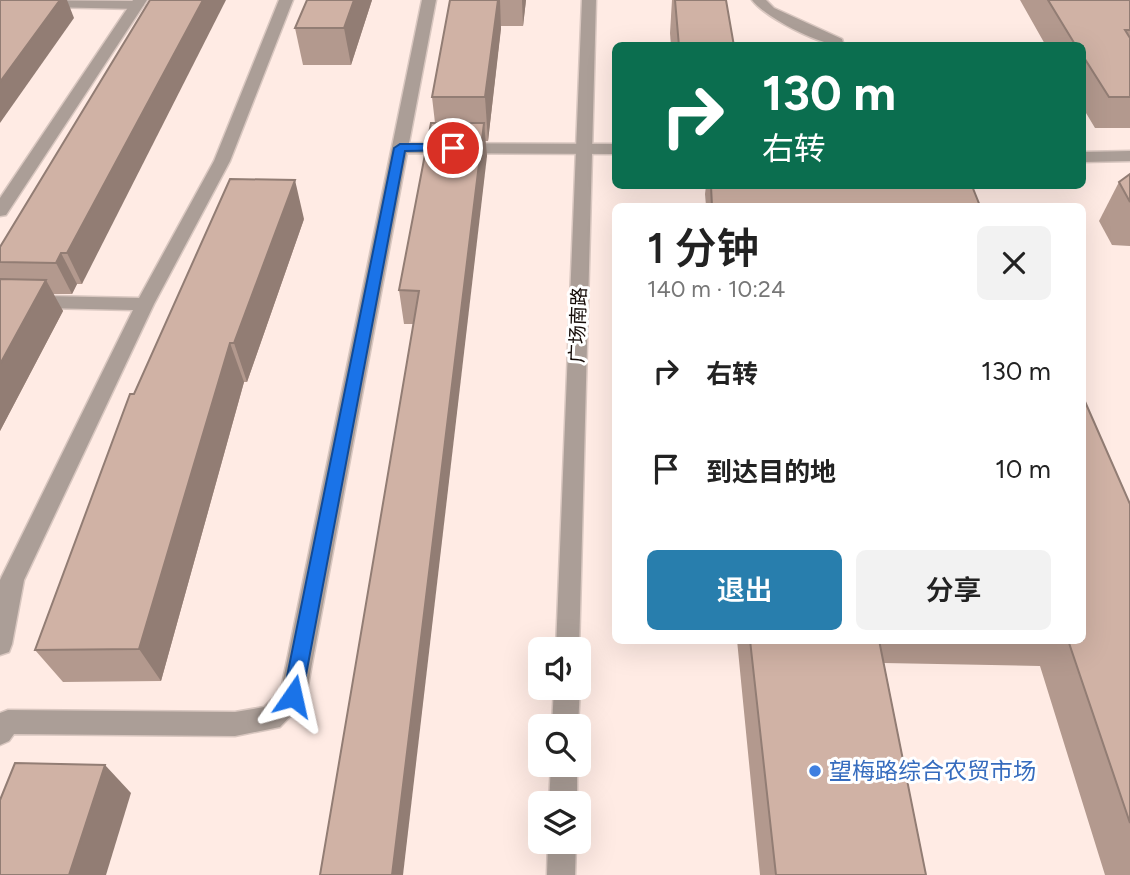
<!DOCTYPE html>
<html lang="zh">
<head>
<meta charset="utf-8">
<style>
	:root { --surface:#fff; --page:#f2f2f2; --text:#222; --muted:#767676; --accent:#287ead }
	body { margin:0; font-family:Figtree,"Noto Sans SC",sans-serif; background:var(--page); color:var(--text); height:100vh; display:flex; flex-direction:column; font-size:26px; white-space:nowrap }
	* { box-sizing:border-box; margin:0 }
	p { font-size:23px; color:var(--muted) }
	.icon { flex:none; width:38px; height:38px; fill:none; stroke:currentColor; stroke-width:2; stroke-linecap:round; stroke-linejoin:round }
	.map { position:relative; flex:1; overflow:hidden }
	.details { position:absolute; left:612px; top:203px; width:474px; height:441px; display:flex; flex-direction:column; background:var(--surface); border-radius:10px; box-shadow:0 7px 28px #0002 }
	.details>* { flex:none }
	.guide { position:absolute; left:612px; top:42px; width:474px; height:147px; border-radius:10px; box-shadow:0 7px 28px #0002; background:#0b6e4f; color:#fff; overflow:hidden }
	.fabs { position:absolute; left:528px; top:637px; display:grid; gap:14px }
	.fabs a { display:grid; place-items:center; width:63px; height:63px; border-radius:10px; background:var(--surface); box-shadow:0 7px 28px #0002; font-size:35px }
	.pin { position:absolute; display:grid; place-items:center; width:60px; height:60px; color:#fff; margin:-30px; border:4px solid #fff; border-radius:50%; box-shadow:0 2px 7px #0007 }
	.me { position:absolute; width:77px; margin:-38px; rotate:11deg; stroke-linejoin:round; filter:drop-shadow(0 0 5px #0008) }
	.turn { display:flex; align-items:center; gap:24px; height:147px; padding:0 35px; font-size:32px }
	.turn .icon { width:91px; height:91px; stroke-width:2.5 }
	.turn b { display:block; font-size:49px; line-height:60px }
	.round { display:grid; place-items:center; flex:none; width:74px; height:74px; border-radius:10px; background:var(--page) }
	.headline { display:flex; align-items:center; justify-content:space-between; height:119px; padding:0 35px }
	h1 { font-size:42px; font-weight:600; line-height:52px }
	.button { display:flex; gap:14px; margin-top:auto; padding:14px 35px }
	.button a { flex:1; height:80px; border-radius:10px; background:var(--accent); color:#fff; font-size:28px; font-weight:600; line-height:80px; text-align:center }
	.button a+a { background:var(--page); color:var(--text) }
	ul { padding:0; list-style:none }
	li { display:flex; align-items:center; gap:21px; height:98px; padding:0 35px }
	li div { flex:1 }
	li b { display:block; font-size:26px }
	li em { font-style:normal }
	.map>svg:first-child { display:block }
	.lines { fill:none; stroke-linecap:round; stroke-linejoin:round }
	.minor-casing { stroke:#d9c7c0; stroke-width:3 }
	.tertiary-casing { stroke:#d9c7c0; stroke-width:3 }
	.minor { fill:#ab9e97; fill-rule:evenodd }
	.tertiary { fill:#ab9e97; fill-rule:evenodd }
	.wall { fill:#b3998e }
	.shaded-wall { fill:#927d74 }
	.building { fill:#d0b2a5; stroke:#927d74; stroke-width:2 }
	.route { fill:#1a73e8; stroke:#114b97; stroke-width:2 }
	.shop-dot { fill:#3f7fe0; stroke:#fff; stroke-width:2.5 }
	.labels { text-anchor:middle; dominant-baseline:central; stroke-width:6; stroke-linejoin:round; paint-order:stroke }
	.street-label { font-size:19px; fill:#140a06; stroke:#fff }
	.near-shop-label { font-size:23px; fill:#366cbe; stroke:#fff; text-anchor:start }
</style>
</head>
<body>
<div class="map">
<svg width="1130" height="875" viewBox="0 0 1130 875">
	<rect width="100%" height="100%" fill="#ffebe4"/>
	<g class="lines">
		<defs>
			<g id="minor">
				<path d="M0,0L137,1L144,5L137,9L0,6Z"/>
				<path d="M279,0H293L230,161L154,304L24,580L12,644L9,652L0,655V580L133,310L0,307V295L139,298L214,161Z"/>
				<path d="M422,0H436L409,143L616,144V154L407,153L306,696L302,704L280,727L235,736L14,734L9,741L0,745V713L8,710L235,712L264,707L281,690Z"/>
				<path d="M752,0H766L774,8L842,39L844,46C822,46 767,19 752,0Z"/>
				<path d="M1130,151V161L1083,162V152Z"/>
			</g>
			<g id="tertiary">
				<path d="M133,0H147L6,215L0,216V198Z"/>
				<path d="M582,0H596L579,651V649H556Z"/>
				<path d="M579,687L580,688L578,726H552L554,688Z"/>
				<path d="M551,765H577V803H549Z"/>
				<path d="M548,842H576L575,875H547Z"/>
			</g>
		</defs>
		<!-- minor casing -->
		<use href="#minor" class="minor-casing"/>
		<!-- tertiary casing -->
		<use href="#tertiary" class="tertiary-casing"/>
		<!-- minor -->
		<use href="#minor" class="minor"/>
		<!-- tertiary -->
		<use href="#tertiary" class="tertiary"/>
	</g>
	<!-- wall -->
	<g class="wall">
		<path d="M150,0L82,284H77L72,294H53L63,311L0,431V247Z"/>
		<path d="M307,0H372L351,65H303L295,28Z"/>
		<path d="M450,0H526L523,26H501L488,141H485L487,156L413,324H404L399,290L435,123L432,97Z"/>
		<path d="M672,0H726L734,46H671L670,33Z"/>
		<path d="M1020,0H1130V128H1095L1083,108V46H1046Z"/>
		<path d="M1130,174V246L1112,245L1099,221L1119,182Z"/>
		<path d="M706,186H972L980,206H706L705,194Z"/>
		<path d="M304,219L247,382H244L161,681L63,682L35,650L134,394Z"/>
		<path d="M1130,504V875H1105L1040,666L884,663L926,875H760L737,640H1083Z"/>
	</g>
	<!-- shaded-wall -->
	<g class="shaded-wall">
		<path d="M60,0H67L74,18L0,123V82Z"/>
		<path d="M203,0H226L82,284L67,253Z"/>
		<path d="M354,0H372L351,65L344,28Z"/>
		<path d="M498,0H500L501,29L488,141L485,97Z"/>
		<path d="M522,0H526L523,26Z"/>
		<path d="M484,123L487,156L403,875H392Z"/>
		<path d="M295,180L304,219L247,382L234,343Z"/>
		<path d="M61,253L77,284L72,294L56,263Z"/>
		<path d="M46,280L63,311L0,431V364Z"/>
		<path d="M230,343L244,382L161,681L139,649Z"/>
		<path d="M105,765L131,793L106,875H69Z"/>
	</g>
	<!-- building -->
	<g class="building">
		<path d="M0,0H60L0,82Z"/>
		<path d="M150,0H203L67,253H61L56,263L0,262V247Z"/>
		<path d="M307,0H354L344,28H295Z"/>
		<path d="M450,0H498L485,97H432Z"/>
		<path d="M675,0H726L734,46H679Z"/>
		<path d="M1048,0H1130V30H1125L1130,38V97H1109L1083,56V46H1076Z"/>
		<path d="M431,123H484L392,875H320L419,291L399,290Z"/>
		<path d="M1130,174V202L1119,182Z"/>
		<path d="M230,179L295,180L234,343H230L139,649L35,650L130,394H134Z"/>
		<path d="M711,186H972L980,206H712Z"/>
		<path d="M0,279L46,280L0,364Z"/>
		<path d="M1083,397L1130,504V823L1068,640H1083Z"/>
		<path d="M750,640H879L926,875H776Z"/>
		<path d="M15,763L105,765L69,875H0V800Z"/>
	</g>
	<!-- route -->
	<path class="route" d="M453,144L457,145V150L405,151L302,696L300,702L293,705L286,702L283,696L394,148L400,144Z"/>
	<!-- markers -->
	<circle class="shop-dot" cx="815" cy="771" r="7"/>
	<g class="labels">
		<!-- street labels -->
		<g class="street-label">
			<text transform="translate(578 325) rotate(-88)">广场南路</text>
		</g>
		<!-- near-shop labels -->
		<g class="near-shop-label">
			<text x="829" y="771">望梅路综合农贸市场</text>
		</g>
	</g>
</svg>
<div class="fabs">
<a><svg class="icon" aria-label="sound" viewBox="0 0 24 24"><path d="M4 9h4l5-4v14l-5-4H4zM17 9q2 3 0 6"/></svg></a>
<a><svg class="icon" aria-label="search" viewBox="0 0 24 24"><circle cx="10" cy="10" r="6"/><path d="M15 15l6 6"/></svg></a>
<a><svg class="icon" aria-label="layers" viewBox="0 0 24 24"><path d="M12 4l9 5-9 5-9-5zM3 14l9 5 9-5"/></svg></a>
</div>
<div class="pin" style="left:453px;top:148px;background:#d93025"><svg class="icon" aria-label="arrive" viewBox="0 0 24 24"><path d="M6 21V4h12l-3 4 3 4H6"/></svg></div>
<svg class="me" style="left:293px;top:696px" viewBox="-20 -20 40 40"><path d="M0-17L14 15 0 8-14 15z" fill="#1a73e8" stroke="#fff" stroke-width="4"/></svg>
<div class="guide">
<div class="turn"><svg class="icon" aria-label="right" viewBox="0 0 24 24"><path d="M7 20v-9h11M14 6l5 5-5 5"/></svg><div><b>130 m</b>右转</div></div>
</div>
<section class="details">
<div class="headline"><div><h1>1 分钟</h1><p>140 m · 10:24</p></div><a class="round"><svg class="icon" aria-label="close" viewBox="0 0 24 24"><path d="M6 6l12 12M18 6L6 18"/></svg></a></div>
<ul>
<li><svg class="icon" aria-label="right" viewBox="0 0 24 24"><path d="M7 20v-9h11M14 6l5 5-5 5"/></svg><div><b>右转</b></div><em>130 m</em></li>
<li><svg class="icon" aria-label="arrive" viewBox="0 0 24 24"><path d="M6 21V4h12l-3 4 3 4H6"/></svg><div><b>到达目的地</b></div><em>10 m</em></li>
</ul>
<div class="button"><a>退出</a><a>分享</a></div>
</section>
</div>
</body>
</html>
